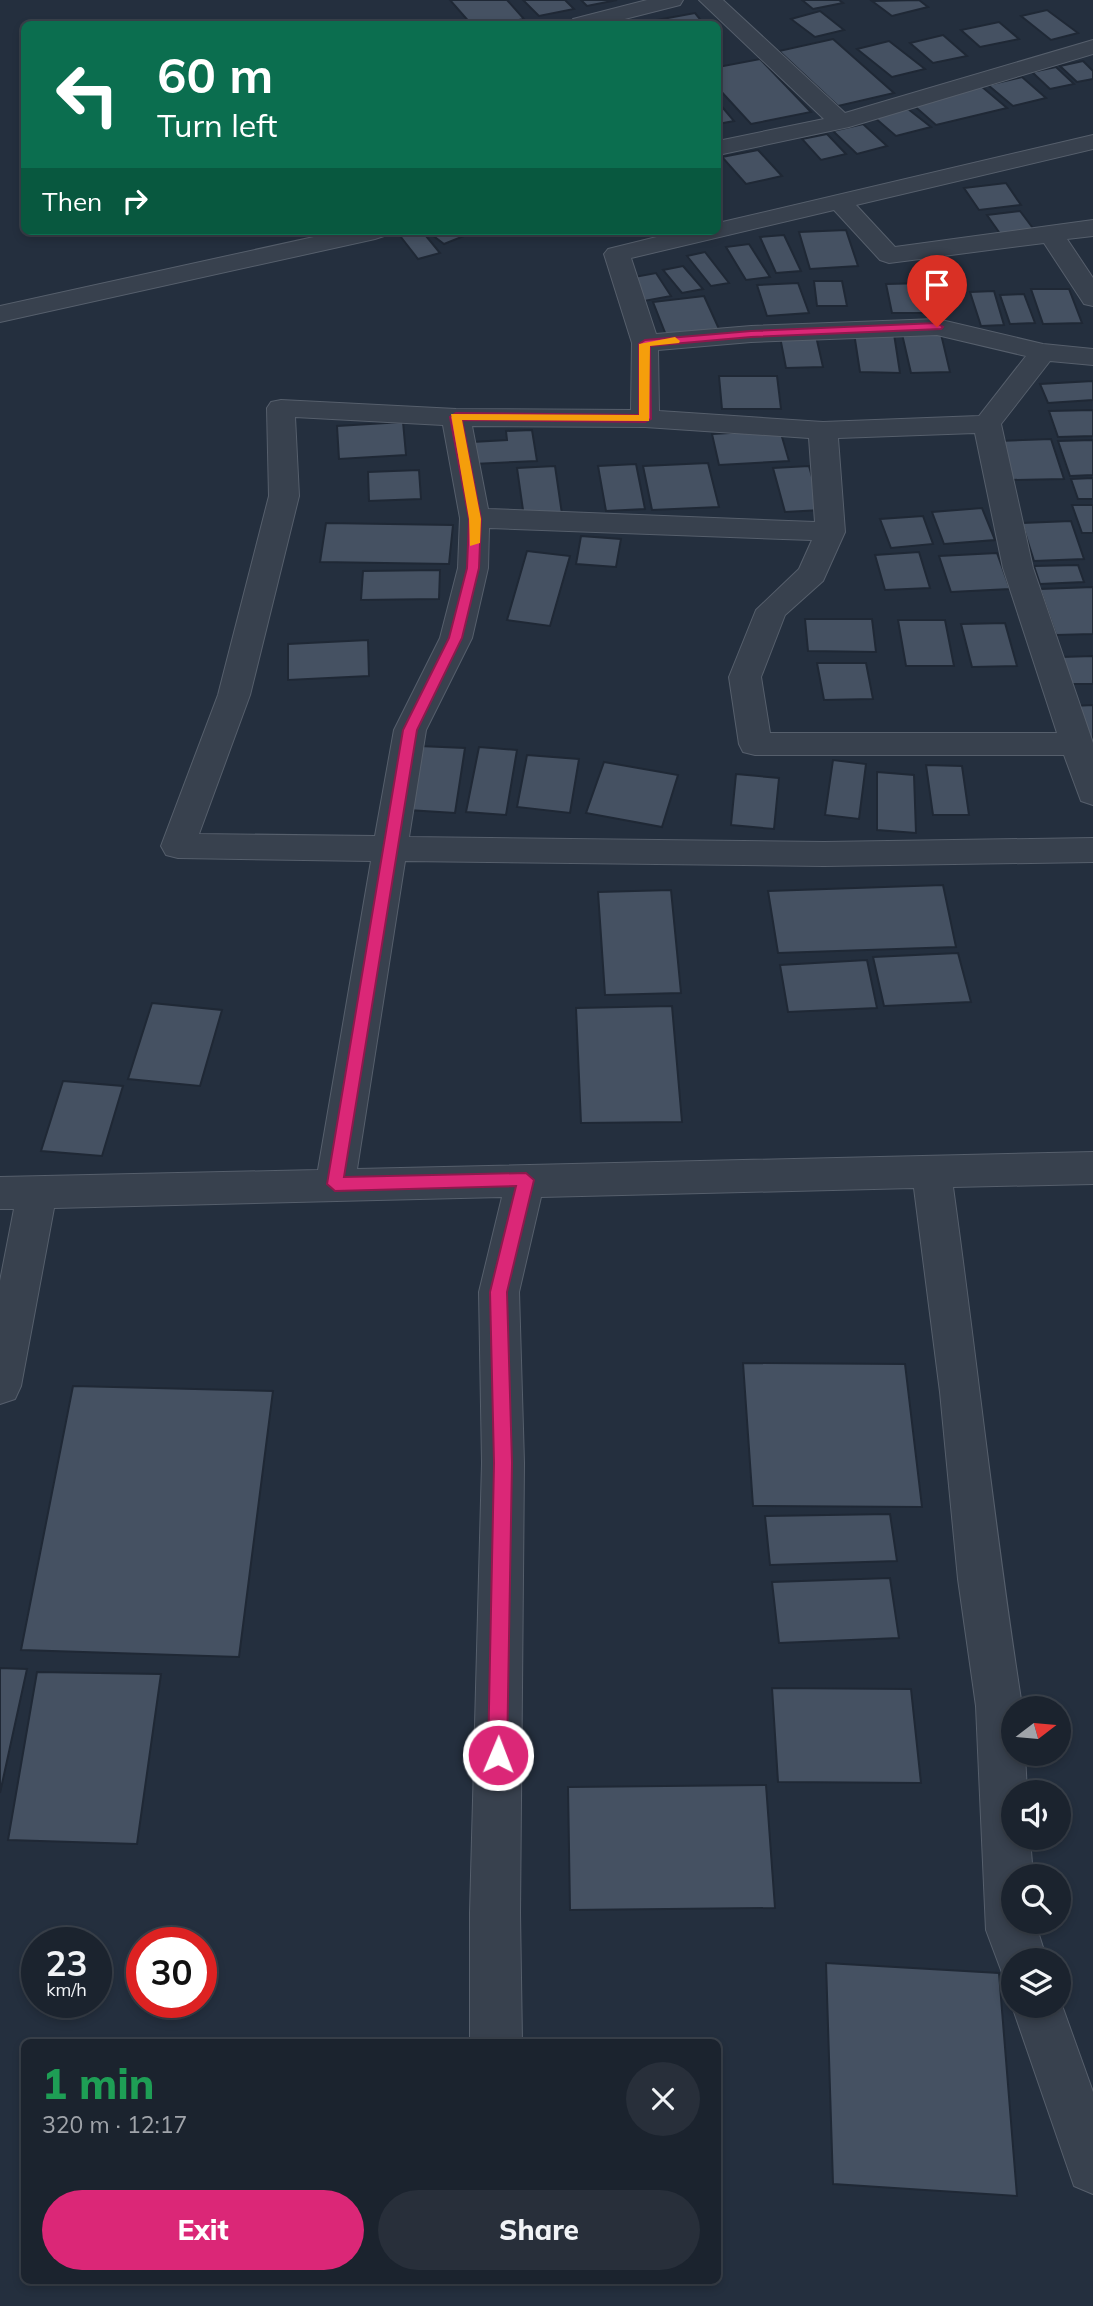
<!DOCTYPE html>
<html lang="en">
<head>
<meta charset="utf-8">
<style>
	:root { --surface:#1b232e; --page:#282f3a; --text:#f1f3f6; --muted:#a0a4aa; --line:#39404a; --accent:#db2777 }
	body { margin:0; font-family:Mulish,sans-serif; background:var(--page); color:var(--text); height:100vh; display:flex; flex-direction:column; font-size:26px; white-space:nowrap }
	* { box-sizing:border-box; margin:0 }
	p { font-size:23px; color:var(--muted) }
	.icon { flex:none; width:38px; height:38px; fill:none; stroke:currentColor; stroke-width:2; stroke-linecap:round; stroke-linejoin:round }
	.map { position:relative; flex:1; overflow:hidden }
	.details { position:absolute; left:21px; top:2039px; width:700px; height:245px; display:flex; flex-direction:column; background:var(--surface); border-radius:10px; box-shadow:0 4px 10px #0003,0 0 0 2px var(--line) }
	.details>* { flex:none }
	.banner { position:absolute; left:21px; top:21px; width:700px; height:214px; border-radius:10px; box-shadow:0 4px 10px #0003,0 0 0 2px var(--line); background:#0b6e4f; color:#fff; overflow:hidden }
	.needle { width:46px; rotate:74deg }
	.controls { position:absolute; left:1001px; top:1696px; display:grid; gap:14px }
	.controls a { display:grid; place-items:center; width:70px; height:70px; border-radius:50%; background:var(--surface); box-shadow:0 4px 10px #0003,0 0 0 2px var(--line); font-size:35px }
	.speed { position:absolute; left:21px; top:1927px; display:flex; gap:14px; font-size:35px; font-weight:700; text-align:center }
	.speed>* { display:grid; place-content:center; width:91px; height:91px; border-radius:50%; background:var(--surface); box-shadow:0 4px 10px #0003,0 0 0 2px var(--line); line-height:1 }
	.speed small { font-size:18px; font-weight:400 }
	.speed .limit { border:10px solid #d22; background:#fff; color:#111 }
	.pin { position:absolute; display:grid; place-items:center; width:60px; height:60px; color:#fff; margin:-72px -30px; border-radius:50% 50% 50% 0; rotate:-45deg; box-shadow:0 0 7px #0007 }
	.pin .icon { rotate:45deg }
	.me { position:absolute; width:77px; margin:-38px; rotate:1deg; stroke-linejoin:round; filter:drop-shadow(0 0 5px #0008) }
	.turn { display:flex; align-items:center; gap:24px; height:147px; padding:0 21px; font-size:32px }
	.turn .icon { width:91px; height:91px; stroke-width:2.5 }
	.turn b { display:block; font-size:49px; line-height:60px }
	.then { display:flex; align-items:center; height:66px; padding:0 21px; background:#0003; gap:14px; font-size:26px }
	.round { display:grid; place-items:center; flex:none; width:74px; height:74px; border-radius:37px; background:var(--page) }
	.summary { display:flex; align-items:center; justify-content:space-between; height:119px; padding:0 21px }
	h1 { font-size:42px; font-weight:800; line-height:52px; color:#1e9e55 }
	.cta { display:flex; gap:14px; margin-top:auto; padding:14px 21px }
	.cta a { flex:1; height:80px; border-radius:42px; background:var(--accent); color:#fff; font-size:28px; font-weight:800; line-height:80px; text-align:center }
	.cta a+a { background:var(--page); color:var(--text) }
	.map>svg:first-child { display:block }
	.building { fill:#455162; stroke:#1f2835; stroke-width:2 }
	.lines { fill:none; stroke-linecap:round; stroke-linejoin:round }
	.minor-casing { stroke:#565f6c; stroke-width:2 }
	.minor { fill:#38414e; fill-rule:evenodd }
	.route { fill:#db2777; stroke:#8e194d; stroke-width:2 }
	.slow { fill:#f59e0b }
</style>
</head>
<body>
<div class="map">
<svg width="1093" height="2306" viewBox="0 0 1093 2306">
	<rect width="100%" height="100%" fill="#242f3e"/>
	<!-- building -->
	<g class="building">
		<path d="M450,0H507L524,19L498,24H471Z"/>
		<path d="M523,0H565L574,9L539,16Z"/>
		<path d="M581,0H617L587,6Z"/>
		<path d="M802,0H839L843,3L813,9Z"/>
		<path d="M919,0L928,7L892,16L872,1Z"/>
		<path d="M1047,10L1078,33L1051,40L1021,16Z"/>
		<path d="M820,11L844,30L815,37L791,19Z"/>
		<path d="M695,13L704,24H660L657,20Z"/>
		<path d="M999,22L1019,39L980,47L961,30Z"/>
		<path d="M943,35L967,56L933,63L910,43Z"/>
		<path d="M833,39L894,93L838,106L779,51Z"/>
		<path d="M889,41L925,69L892,77L857,49Z"/>
		<path d="M760,59L811,112L751,124L718,88V67Z"/>
		<path d="M1083,61L1093,71V79L1077,82L1060,66Z"/>
		<path d="M1056,67L1074,84L1050,89L1032,72Z"/>
		<path d="M1022,77L1046,98L1013,106L988,85Z"/>
		<path d="M981,86L1007,108L936,125L911,103Z"/>
		<path d="M718,102L734,121L718,124Z"/>
		<path d="M908,109L931,127L896,136L874,117Z"/>
		<path d="M863,124L887,146L857,154L833,131Z"/>
		<path d="M827,134L846,154L821,160L802,139Z"/>
		<path d="M758,150L782,176L746,184L722,157Z"/>
		<path d="M1006,183L1021,205L979,210L964,188Z"/>
		<path d="M1020,211L1035,231L1001,235L987,215Z"/>
		<path d="M846,230L858,266L810,269L799,232Z"/>
		<path d="M422,231L440,253L418,259L397,232Z"/>
		<path d="M427,231H458L464,236L444,244Z"/>
		<path d="M784,235L801,271L776,273L760,237Z"/>
		<path d="M749,244L770,277L746,280L726,247Z"/>
		<path d="M705,252L729,283L711,286L687,256Z"/>
		<path d="M683,266L703,289L682,293L663,270Z"/>
		<path d="M656,273L671,296L644,301L629,278Z"/>
		<path d="M814,281H842L847,306H817Z"/>
		<path d="M798,283L809,313L767,316L757,285Z"/>
		<path d="M926,283L931,313H892L886,284Z"/>
		<path d="M1031,289H1069L1082,323L1043,324Z"/>
		<path d="M994,291L1004,325L981,326L970,292Z"/>
		<path d="M1024,294L1035,323L1010,324L1000,295Z"/>
		<path d="M704,296L719,329L666,335L653,302Z"/>
		<path d="M854,333L894,334L900,373L860,372Z"/>
		<path d="M902,334H941L950,372L911,373Z"/>
		<path d="M816,336L823,367L786,368L780,337Z"/>
		<path d="M719,376H777L781,409H722Z"/>
		<path d="M1093,381V400L1048,403L1040,384Z"/>
		<path d="M1093,410V436L1058,437L1049,411Z"/>
		<path d="M403,422L406,455L339,459L337,426Z"/>
		<path d="M532,430L537,461L473,464L472,442L507,440L506,431Z"/>
		<path d="M780,430L789,461L719,465L712,434Z"/>
		<path d="M1051,439L1064,479L1010,480L998,441Z"/>
		<path d="M1093,440V475L1070,476L1058,441Z"/>
		<path d="M708,463L719,507L652,510L643,466Z"/>
		<path d="M636,464L645,509L606,511L598,466Z"/>
		<path d="M555,466L562,514L524,517L517,468Z"/>
		<path d="M809,466L821,510L785,512L773,468Z"/>
		<path d="M419,470L421,499L369,501L368,472Z"/>
		<path d="M1093,478V499H1078L1071,479Z"/>
		<path d="M1072,505H1093V533H1082Z"/>
		<path d="M982,508L995,540L944,544L932,512Z"/>
		<path d="M923,516L933,544L891,548L880,519Z"/>
		<path d="M1071,521L1084,559L1034,561L1022,523Z"/>
		<path d="M326,523L453,525L449,564L320,562Z"/>
		<path d="M581,536L621,539L616,567L576,564Z"/>
		<path d="M527,551L570,556L550,626L507,620Z"/>
		<path d="M919,552L930,588L885,590L875,555Z"/>
		<path d="M997,553L1010,589L951,592L939,556Z"/>
		<path d="M1078,565L1084,582L1040,584L1034,566Z"/>
		<path d="M440,570L439,599L361,600L363,571Z"/>
		<path d="M1093,587V634L1056,635L1040,589Z"/>
		<path d="M805,619H872L876,652L808,651Z"/>
		<path d="M898,620H945L954,666H906Z"/>
		<path d="M1005,623L1017,666L972,667L961,624Z"/>
		<path d="M368,640L369,676L288,680V644Z"/>
		<path d="M1093,656V684H1070L1061,657Z"/>
		<path d="M817,663H866L873,699L824,700Z"/>
		<path d="M1093,705V739H1083L1073,706Z"/>
		<path d="M419,746L465,748L455,813L408,810Z"/>
		<path d="M479,747L517,750L506,815L466,812Z"/>
		<path d="M527,755L579,759L570,813L517,807Z"/>
		<path d="M833,760L866,764L859,819L825,815Z"/>
		<path d="M604,762L678,775L662,827L586,813Z"/>
		<path d="M926,765L962,766L969,815H933Z"/>
		<path d="M877,772L914,775L916,833L877,830Z"/>
		<path d="M736,774L779,778L774,829L731,825Z"/>
		<path d="M943,885L956,947L778,953L768,891Z"/>
		<path d="M671,890L681,993L605,995L598,892Z"/>
		<path d="M958,953L971,1002L884,1006L873,957Z"/>
		<path d="M867,960L877,1008L788,1012L780,965Z"/>
		<path d="M152,1003L222,1010L200,1086L128,1079Z"/>
		<path d="M672,1006L682,1122L581,1123L576,1008Z"/>
		<path d="M63,1081L123,1086L102,1156L41,1151Z"/>
		<path d="M743,1363L905,1364L922,1507L753,1506Z"/>
		<path d="M73,1386L273,1391L239,1657L21,1650Z"/>
		<path d="M890,1514L897,1561L770,1565L765,1516Z"/>
		<path d="M890,1578L899,1638L779,1643L772,1582Z"/>
		<path d="M0,1668L27,1669L0,1793Z"/>
		<path d="M37,1672L161,1674L137,1844L8,1840Z"/>
		<path d="M772,1688L911,1689L921,1783L778,1782Z"/>
		<path d="M766,1785L775,1908L570,1910L568,1787Z"/>
		<path d="M826,1963L999,1973L1017,2196L833,2184Z"/>
	</g>
	<g class="lines">
		<defs>
			<g id="minor">
				<path d="M647,0H683L680,5L605,24H570L573,19Z"/>
				<path d="M699,0H723L845,113L1093,40V54L849,127L718,155V141L824,119Z"/>
				<path d="M1093,135V149L856,205L895,247L1093,220V236L1067,239L1093,278V306L1084,304L1044,243L889,263L880,260L834,210L631,258L656,334L751,326L937,319L1043,344L1093,349V365L1050,361L1001,424L1033,568L1093,743V805L1081,801L1064,755H755L743,752L739,744L729,677L756,610L799,569L812,540L489,528L488,568L472,638L426,730L409,837L824,842L1093,838V862L824,866L405,861L357,1169L1093,1152V1184L953,1187C977,1360 995,1534 1022,1706L1013,1708V1754H1025L1027,1792H1013V1838H1030L1033,1876H1013V1922H1035L1047,1960H1013V1981L1004,1978L986,1930L976,1706L958,1579L940,1392L914,1188L541,1197L519,1292L524,1463L520,1913L522,2042H470V1913L482,1463L479,1292L502,1197L54,1208L21,1386L15,1399L0,1404V1281L14,1209H0V1177L318,1170L371,861L178,858L166,855L161,846L218,695L269,496L267,408L271,402L281,400L456,409L631,410L632,343L604,254L608,249L681,231H718V223ZM937,335L1026,356L979,416L823,422L659,411L658,350L751,342ZM295,417L443,425L460,518L458,568L440,638L394,730L375,836L199,834L250,695L299,496ZM472,426L645,427L809,438L815,522L488,509ZM975,433L1003,568L1057,733H770L761,677L785,615L823,581L845,532L838,438Z"/>
				<path d="M341,231H388L384,236L375,239L0,322V306Z"/>
				<path d="M1059,1997L1093,2092V2194L1074,2186L1012,2006L1013,2002V2006H1059Z"/>
			</g>
		</defs>
		<!-- minor casing -->
		<use href="#minor" class="minor-casing"/>
		<!-- minor -->
		<use href="#minor" class="minor"/>
	</g>
	<!-- route -->
	<path class="route" d="M937,323L943,327L941,329L751,337L650,346L651,419L645,422L462,420L481,519L479,568L462,638L417,730L344,1177L526,1173L534,1180L507,1292L512,1463L507,1755L505,1761L498,1764L491,1761L488,1755L494,1463L490,1292L516,1186L335,1191L327,1184L403,730L449,638L467,568L469,519L450,417L456,413L639,415V344L645,340L751,331Z"/>
	<!-- slow -->
	<path class="slow" d="M675,337L680,341L679,343L650,346L649,421L462,420L481,519L480,543L470,546L469,519L451,414L639,415V344Z"/>
</svg>
<div class="controls">
<a><svg class="needle" viewBox="-14 -14 28 28"><path d="M0-13l5 13h-10z" fill="#e53935"/><path d="M0 13l5-13h-10z" fill="#a0a4aa"/></svg></a>
<a><svg class="icon" aria-label="sound" viewBox="0 0 24 24"><path d="M4 9h4l5-4v14l-5-4H4zM17 9q2 3 0 6"/></svg></a>
<a><svg class="icon" aria-label="search" viewBox="0 0 24 24"><circle cx="10" cy="10" r="6"/><path d="M15 15l6 6"/></svg></a>
<a><svg class="icon" aria-label="layers" viewBox="0 0 24 24"><path d="M12 4l9 5-9 5-9-5zM3 14l9 5 9-5"/></svg></a>
</div>
<div class="speed"><div>23<small>km/h</small></div><div class="limit">30</div></div>
<div class="pin" style="left:937px;top:327px;background:#d93025"><svg class="icon" aria-label="arrive" viewBox="0 0 24 24"><path d="M6 21V4h12l-3 4 3 4H6"/></svg></div>
<svg class="me" style="left:498px;top:1755px" viewBox="-20 -20 40 40"><circle r="17" fill="#db2777" stroke="#fff" stroke-width="3"/><path d="M0-11L8 9 0 5-8 9z" fill="#fff"/></svg>
<div class="banner">
<div class="turn"><svg class="icon" aria-label="left" viewBox="0 0 24 24"><path d="M17 20v-9H6M10 6l-5 5 5 5"/></svg><div><b>60 m</b>Turn left</div></div>
<div class="then">Then<svg class="icon" aria-label="right" viewBox="0 0 24 24"><path d="M7 20v-9h11M14 6l5 5-5 5"/></svg></div>
</div>
<section class="details">
<div class="summary"><div><h1>1 min</h1><p>320 m · 12:17</p></div><a class="round"><svg class="icon" aria-label="close" viewBox="0 0 24 24"><path d="M6 6l12 12M18 6L6 18"/></svg></a></div>
<div class="cta"><a>Exit</a><a>Share</a></div>
</section>
</div>
</body>
</html>
